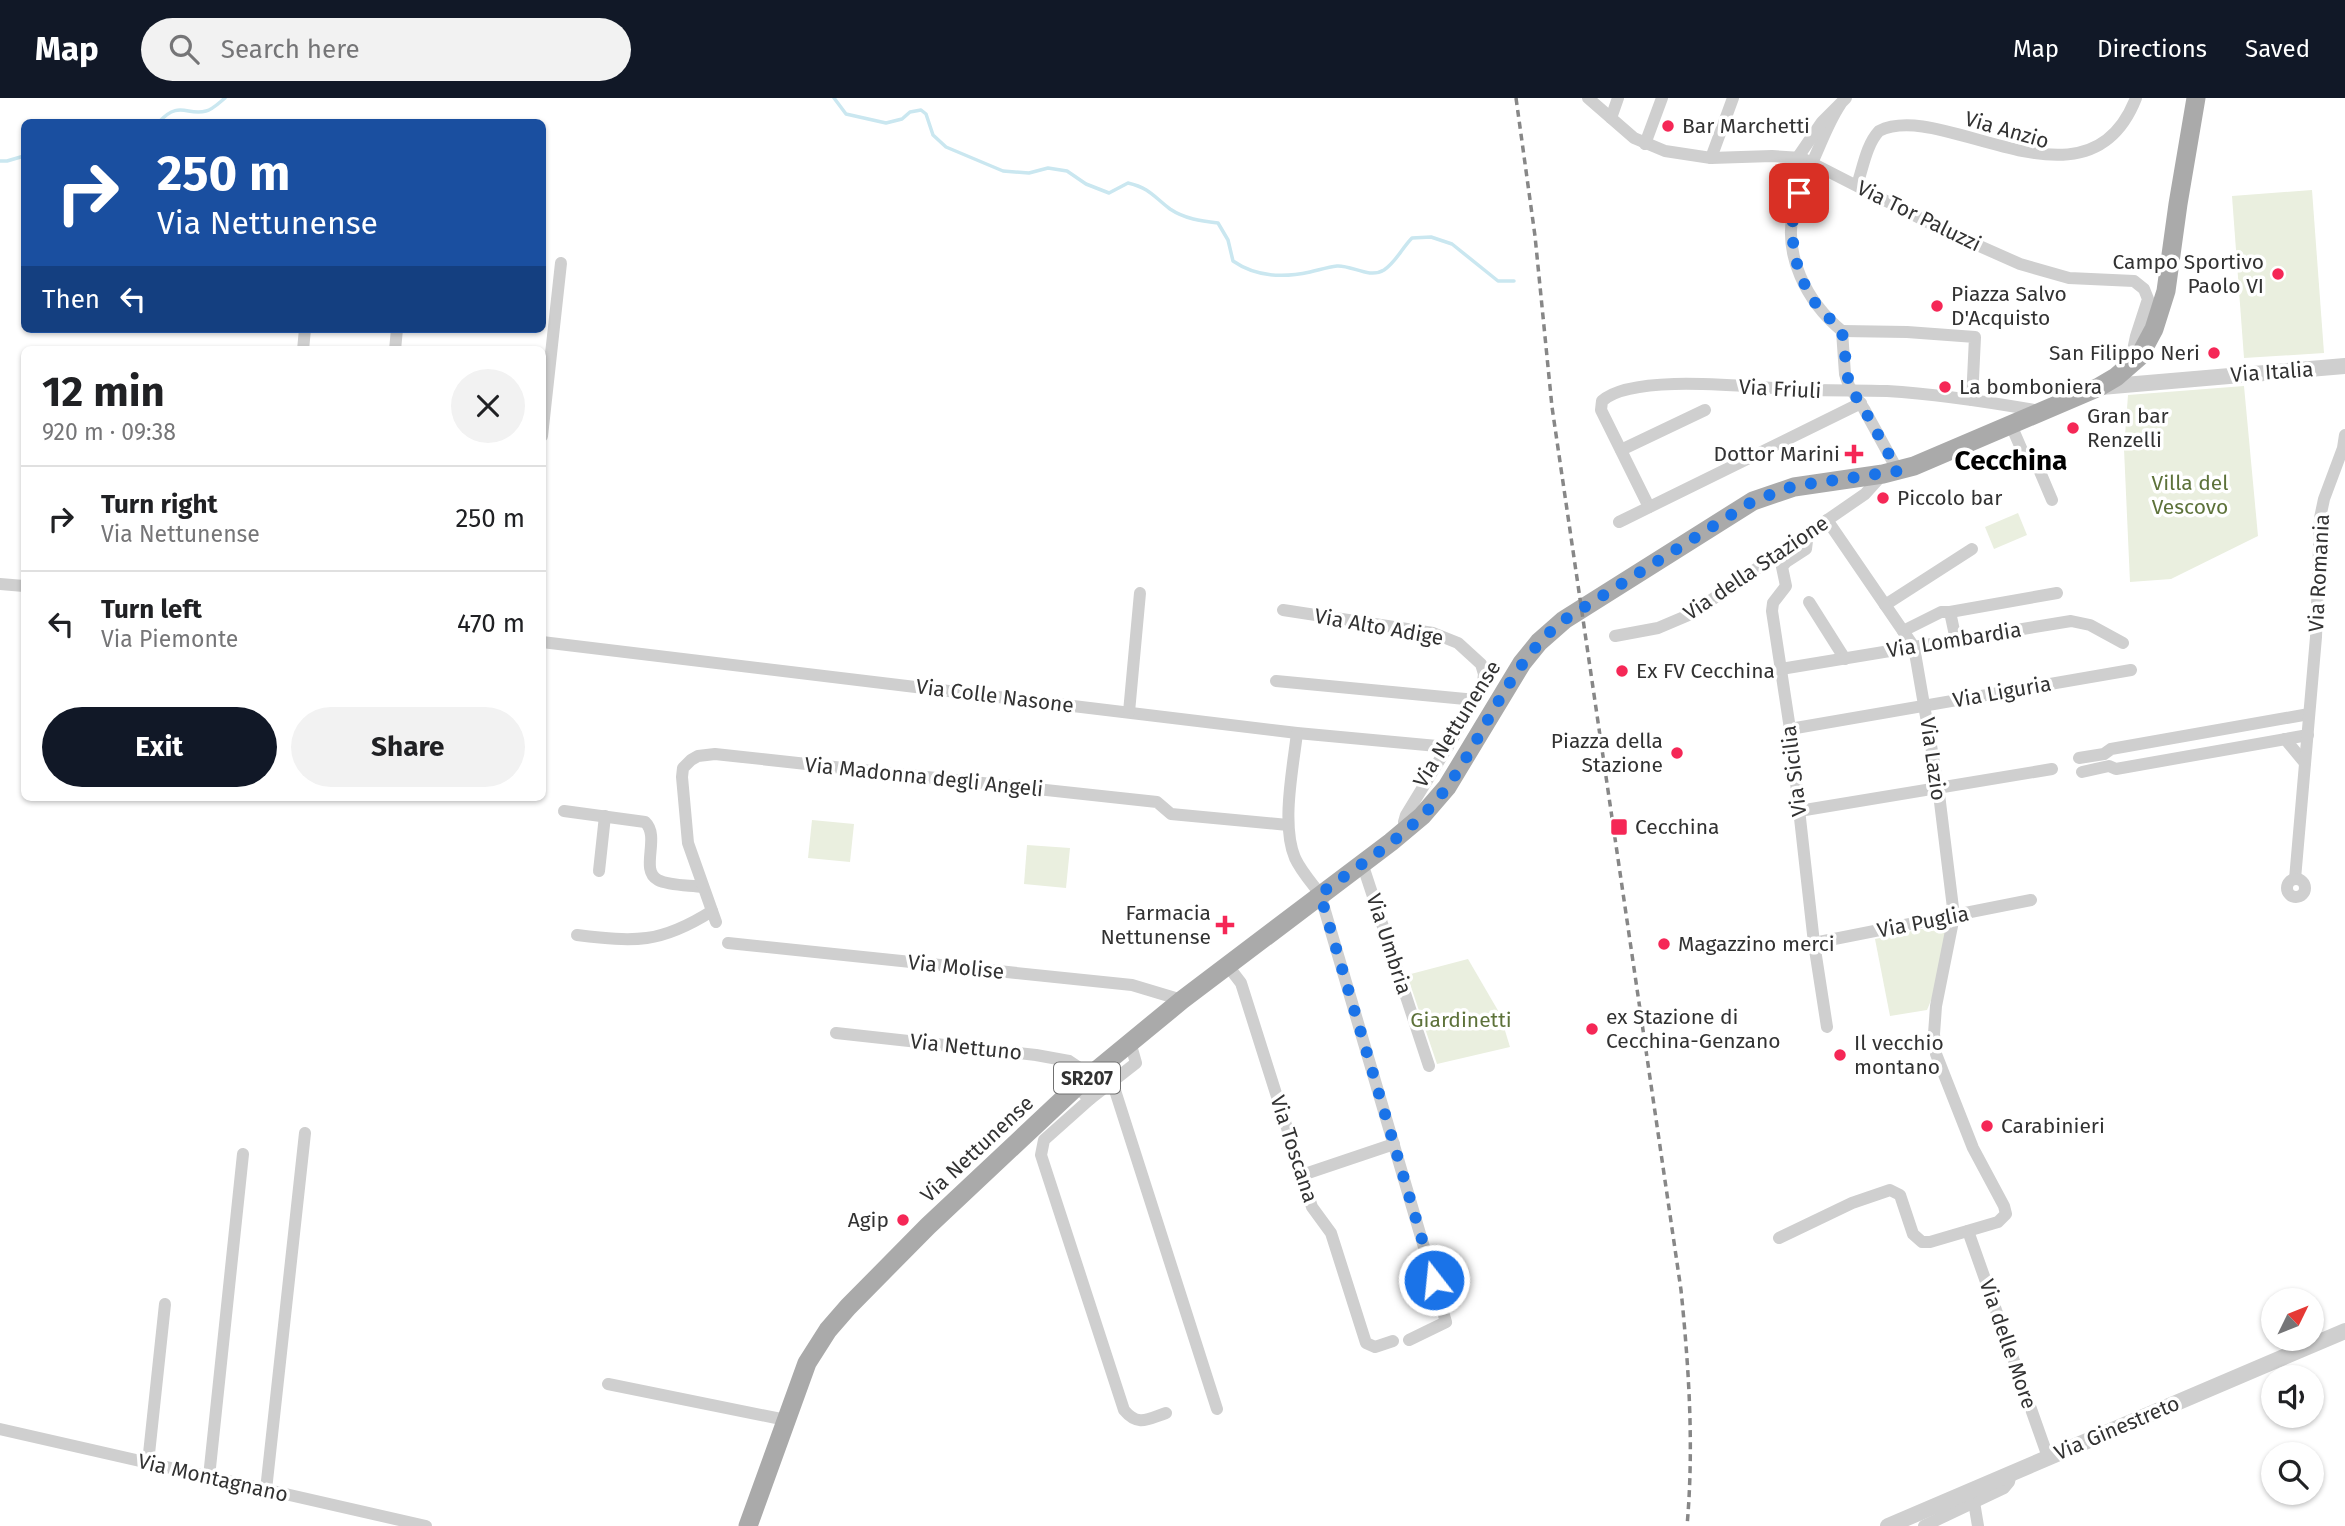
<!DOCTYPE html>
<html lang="en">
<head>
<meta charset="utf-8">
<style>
	:root { --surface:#fff; --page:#f2f2f2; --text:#202124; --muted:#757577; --line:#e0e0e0; --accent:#111827 }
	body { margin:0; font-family:"Fira Sans",sans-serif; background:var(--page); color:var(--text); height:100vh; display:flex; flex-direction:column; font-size:26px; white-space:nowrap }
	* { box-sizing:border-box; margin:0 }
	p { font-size:23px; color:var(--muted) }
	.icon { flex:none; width:38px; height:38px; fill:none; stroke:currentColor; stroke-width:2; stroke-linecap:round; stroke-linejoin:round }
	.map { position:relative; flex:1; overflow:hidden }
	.side { position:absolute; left:21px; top:248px; width:525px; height:455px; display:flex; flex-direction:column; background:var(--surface); border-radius:10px; box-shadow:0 2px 5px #0004 }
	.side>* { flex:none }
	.top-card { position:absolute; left:21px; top:21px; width:525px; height:214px; border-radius:10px; box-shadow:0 2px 5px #0004; background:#1a4fa0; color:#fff; overflow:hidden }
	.needle { width:46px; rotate:47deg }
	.fabs { position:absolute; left:2261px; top:1190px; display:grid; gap:14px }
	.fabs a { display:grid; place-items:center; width:63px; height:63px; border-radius:50%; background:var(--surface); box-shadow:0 2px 5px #0004; font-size:35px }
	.pin { position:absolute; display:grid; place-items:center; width:60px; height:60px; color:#fff; margin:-30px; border-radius:14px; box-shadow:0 4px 10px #0006 }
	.me { position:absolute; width:77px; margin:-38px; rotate:344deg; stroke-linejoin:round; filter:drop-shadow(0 0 5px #0008) }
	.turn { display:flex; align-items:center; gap:24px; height:147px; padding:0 21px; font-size:32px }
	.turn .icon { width:91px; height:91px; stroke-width:2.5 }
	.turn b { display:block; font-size:49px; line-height:60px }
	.then { display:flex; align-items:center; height:66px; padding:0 21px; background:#0003; gap:14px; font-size:26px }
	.round { display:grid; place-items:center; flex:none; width:74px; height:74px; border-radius:37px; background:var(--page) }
	.summary { display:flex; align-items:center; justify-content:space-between; height:119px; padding:0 21px }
	h1 { font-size:42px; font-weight:700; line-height:52px }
	.action { display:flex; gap:14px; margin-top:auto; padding:14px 21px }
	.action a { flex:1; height:80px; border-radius:42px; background:var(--accent); color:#fff; font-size:28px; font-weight:700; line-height:80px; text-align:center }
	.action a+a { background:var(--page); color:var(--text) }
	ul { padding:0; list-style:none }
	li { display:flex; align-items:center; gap:21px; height:105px; padding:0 21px; border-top:2px solid var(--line) }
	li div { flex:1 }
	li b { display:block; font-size:26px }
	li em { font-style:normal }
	header { display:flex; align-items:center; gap:42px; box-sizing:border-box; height:98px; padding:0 35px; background:var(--accent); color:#fff }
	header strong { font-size:33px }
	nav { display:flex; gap:38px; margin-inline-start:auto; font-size:24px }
	.search { width:490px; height:63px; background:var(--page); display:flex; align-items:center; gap:18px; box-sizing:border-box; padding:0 24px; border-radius:38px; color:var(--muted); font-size:26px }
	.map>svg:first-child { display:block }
	.green { fill:#eaefdf }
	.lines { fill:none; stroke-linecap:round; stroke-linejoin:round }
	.stream { stroke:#cae7f0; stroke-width:3.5 }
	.minor { stroke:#cfcfcf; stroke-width:12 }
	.tertiary { stroke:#cfcfcf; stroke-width:16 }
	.primary { stroke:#aaa; stroke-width:19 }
	.rail { stroke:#878787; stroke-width:3.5; stroke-dasharray:7 5; stroke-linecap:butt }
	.route { stroke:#1a73e8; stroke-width:12; stroke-dasharray:0 21.6 }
	.poi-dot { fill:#f52756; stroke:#fff; stroke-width:2.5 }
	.labels { text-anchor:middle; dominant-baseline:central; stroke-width:7; stroke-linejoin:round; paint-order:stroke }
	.shield { fill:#fff; stroke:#707070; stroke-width:2 }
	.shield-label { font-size:19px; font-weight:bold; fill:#323232 }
	.poi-label { font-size:21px; fill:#323232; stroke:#fff; text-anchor:start }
	.street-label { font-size:21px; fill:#323232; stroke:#fff }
	.park-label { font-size:21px; fill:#5d723a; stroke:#fff }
	.district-label { font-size:28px; font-weight:bold; fill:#000; stroke:#fff }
</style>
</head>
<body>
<header>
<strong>Map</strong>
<div class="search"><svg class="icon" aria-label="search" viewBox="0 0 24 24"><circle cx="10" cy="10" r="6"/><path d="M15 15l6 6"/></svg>Search here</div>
<nav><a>Map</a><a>Directions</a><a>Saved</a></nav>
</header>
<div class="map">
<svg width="2345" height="1428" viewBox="0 0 2345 1428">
	<rect width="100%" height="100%" fill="#fff"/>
	<!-- green -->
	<g class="green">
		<path d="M2312,92L2324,255L2244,260L2232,98Z"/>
		<path d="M2244,288L2258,438L2171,481L2130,484L2124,351L2128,297Z"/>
		<path d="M2018,415L2027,437L1994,451L1985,429Z"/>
		<path d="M812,722L854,726L850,764L808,760Z"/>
		<path d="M1027,747L1070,750L1066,790L1024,786Z"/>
		<path d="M1921,831H1942L1946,834L1932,900L1927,912L1890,918L1875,841Z"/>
		<path d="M1468,861L1500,916L1510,949L1437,966L1407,877Z"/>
	</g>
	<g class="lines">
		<!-- stream -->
		<g class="stream">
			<path d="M834,0L846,16L886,25L902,21L910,14L921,12L926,16L933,37L946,49L1003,73L1029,75L1048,70L1067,73L1086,86L1109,95L1128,85C1150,90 1154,99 1170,111C1185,121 1201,123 1218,125L1228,142L1233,163C1256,179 1283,180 1310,174C1319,172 1328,169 1337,168C1352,167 1369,181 1384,172C1396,164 1402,150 1412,140L1431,139L1452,146L1498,183H1514"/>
			<path d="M159,24C179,2 187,18 206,13C212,12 220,4 225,0"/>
			<path d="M0,63H7L24,58"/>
		</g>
		<!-- minor -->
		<g class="minor">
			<path d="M1588,0L1634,40L1665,53L1711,60L1772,58L1802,60L1941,131L2020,166L2069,180L2134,183L2144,191L2148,201L2136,238L2131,262"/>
			<path d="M1840,7C1828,25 1821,46 1812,65C1806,80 1798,95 1794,110C1782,157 1807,204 1842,233L1845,276L1849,288L1864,311L1898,373"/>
			<path d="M1611,20L1618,0"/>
			<path d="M1645,46L1662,0"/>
			<path d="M1798,59L1822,24L1846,0"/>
			<path d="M1711,60L1733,0"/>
			<path d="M1857,87C1863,70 1866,47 1879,33C1943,0 2087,125 2136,0"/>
			<path d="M1842,233L1907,234L1975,239L1972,302"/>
			<path d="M303,252L305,231"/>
			<path d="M395,252L397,231"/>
			<path d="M2011,327L2027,364L2038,369L2052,402"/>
			<path d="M542,338L561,165"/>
			<path d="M1621,352L1705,312"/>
			<path d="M1649,409L1601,312L1602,303C1632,275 1749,289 1791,291C1823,293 1855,292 1887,293C1938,296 1989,304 2040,313"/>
			<path d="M1619,424L1861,305"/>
			<path d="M1808,434L1806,451L1786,464L1782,469L1786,488L1773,505L1772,513L1790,631L1814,845L1827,929"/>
			<path d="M0,486L24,488"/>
			<path d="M1809,504L1845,561"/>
			<path d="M1885,507L1972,451"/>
			<path d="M1283,512L1433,535L1458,545L1481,566L1484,576L1483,585L1473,607L1406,717L1404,724L1408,731"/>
			<path d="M1950,514L2057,495"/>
			<path d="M1903,533L1941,514H1950L1956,542"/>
			<path d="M1615,538L1658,530L1691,516L1865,396L1883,376"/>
			<path d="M542,544L1297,635L1448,649"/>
			<path d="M1781,571L2071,523L2090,527L2123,545"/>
			<path d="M1276,583L1476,602"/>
			<path d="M1129,614L1140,495"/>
			<path d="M1790,631L2131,572"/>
			<path d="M1297,635C1293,670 1281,727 1295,760C1301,773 1311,784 1320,796L1446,1224L1409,1242"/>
			<path d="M2285,641L2305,665"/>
			<path d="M2079,660L2104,656L2111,651L2309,616"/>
			<path d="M2082,674L2109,668L2116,671L2308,637"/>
			<path d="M564,713L645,724C661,739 639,772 658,782C670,788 690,787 703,789"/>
			<path d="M1799,713L2052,671"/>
			<path d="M1362,765L1429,968"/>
			<path d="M599,773L605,718"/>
			<path d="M2295,781L2316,539L2320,420L2324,401L2343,350L2345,337"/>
			<circle cx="2296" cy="790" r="9"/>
			<path d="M716,824L688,745L682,679L683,670L691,662L698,658L715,656L1157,704L1171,716L1288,727"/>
			<path d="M577,837C635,844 660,846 712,813"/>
			<path d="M728,845L1132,887L1182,902"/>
			<path d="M1814,845L2031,802"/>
			<path d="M1228,868L1241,885L1312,1109L1331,1135L1366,1245L1375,1249L1393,1243"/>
			<path d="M836,935L1036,957L1069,963L1090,977"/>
			<path d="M1102,967L1112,983L1217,1311"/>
			<path d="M1084,996L1090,1001L1136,965L1130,944"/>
			<path d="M1090,1001L1044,1042L1041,1057L1124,1312C1138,1329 1148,1321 1166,1315"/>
			<path d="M1302,1077L1394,1046"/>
			<path d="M1968,1133L2048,1359"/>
			<path d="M1779,1140L1852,1105L1890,1092L1900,1097L1913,1136L1922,1144H1930L1998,1124L2006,1116L2004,1108L1973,1050L1936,956L1934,936L1936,908L1954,818L1938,688L1914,549L1827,422"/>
			<path d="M608,1286L786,1322"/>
			<path d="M0,1331L426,1428"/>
			<path d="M148,1365L165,1206"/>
			<path d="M209,1379L243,1056"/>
			<path d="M266,1392L305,1035"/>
			<path d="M1974,1404L1978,1428"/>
			<path d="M1924,1428L2004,1390L2009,1384L2011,1375"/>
		</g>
		<!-- tertiary -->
		<g class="tertiary">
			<path d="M2101,289L2345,268"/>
			<path d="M1888,1428L2345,1233"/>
		</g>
		<!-- primary -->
		<path class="primary" d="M748,1428L807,1265L828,1232L848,1209L928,1128L1075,990L1182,902L1391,744L1422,718L1447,689L1522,565L1539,544L1564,522L1753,403L1794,389L1883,376L1914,368L2099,289L2116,279L2139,259L2154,231L2166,193L2178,106L2196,0"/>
		<!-- rail -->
		<path class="rail" d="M1516,0L1535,138L1552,309L1681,1192C1689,1271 1694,1349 1687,1428"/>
	</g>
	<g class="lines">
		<!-- route -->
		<path class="route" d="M1434,1182L1320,796C1364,763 1415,734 1447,689C1487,634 1509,565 1564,522L1753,403L1794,388L1898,373L1864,311L1849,288L1842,233L1817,208L1801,180L1794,155L1792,131L1794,108L1799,95"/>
	</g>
	<!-- markers -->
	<g class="poi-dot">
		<circle cx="1668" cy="28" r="7"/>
		<circle cx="2278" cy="176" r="7"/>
		<circle cx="1937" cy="208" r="7"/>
		<circle cx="2214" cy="255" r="7"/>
		<circle cx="1945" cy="289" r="7"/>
		<circle cx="2073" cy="330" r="7"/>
		<path d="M1850.5 345.5h7v7h7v7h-7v7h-7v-7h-7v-7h7z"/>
		<circle cx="1883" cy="400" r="7"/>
		<circle cx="1622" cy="573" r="7"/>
		<circle cx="1677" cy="655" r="7"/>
		<rect x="1610" y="720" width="18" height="18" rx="3.5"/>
		<path d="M1221.5 816.5h7v7h7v7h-7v7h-7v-7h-7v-7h7z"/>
		<circle cx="1664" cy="846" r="7"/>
		<circle cx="1592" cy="931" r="7"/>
		<circle cx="1840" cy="957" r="7"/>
		<circle cx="1987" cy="1028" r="7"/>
		<circle cx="903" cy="1122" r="7"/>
	</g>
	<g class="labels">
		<!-- shield labels -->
		<rect class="shield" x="1054" y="964.5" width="66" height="31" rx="5"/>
		<g class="shield-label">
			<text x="1087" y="980">SR207</text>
		</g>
		<!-- poi labels -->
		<g class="poi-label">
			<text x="1682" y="28">Bar Marchetti</text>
			<text x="2264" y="164" text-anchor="end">Campo Sportivo<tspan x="2264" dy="24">Paolo VI</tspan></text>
			<text x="1951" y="196">Piazza Salvo<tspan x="1951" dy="24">D'Acquisto</tspan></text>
			<text x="2200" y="255" text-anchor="end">San Filippo Neri</text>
			<text x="1959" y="289">La bomboniera</text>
			<text x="2087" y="318">Gran bar<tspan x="2087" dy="24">Renzelli</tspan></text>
			<text x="1840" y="356" text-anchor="end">Dottor Marini</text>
			<text x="1897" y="400">Piccolo bar</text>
			<text x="1636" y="573">Ex FV Cecchina</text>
			<text x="1663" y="643" text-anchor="end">Piazza della<tspan x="1663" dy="24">Stazione</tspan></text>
			<text x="1635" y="729">Cecchina</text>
			<text x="1211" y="815" text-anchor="end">Farmacia<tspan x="1211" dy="24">Nettunense</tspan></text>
			<text x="1678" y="846">Magazzino merci</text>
			<text x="1606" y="919">ex Stazione di<tspan x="1606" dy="24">Cecchina-Genzano</tspan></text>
			<text x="1854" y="945">Il vecchio<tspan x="1854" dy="24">montano</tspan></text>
			<text x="2001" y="1028">Carabinieri</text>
			<text x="889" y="1122" text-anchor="end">Agip</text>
		</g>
		<!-- street labels -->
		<g class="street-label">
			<text transform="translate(2007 32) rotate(16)">Via Anzio</text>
			<text transform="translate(1919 118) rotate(26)">Via Tor Paluzzi</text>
			<text transform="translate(2272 274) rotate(-4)">Via Italia</text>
			<text transform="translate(1780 291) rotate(3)">Via Friuli</text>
			<text transform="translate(1756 470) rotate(-34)">Via della Stazione</text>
			<text transform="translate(2319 475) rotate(-87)">Via Romania</text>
			<text transform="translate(1379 529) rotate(10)">Via Alto Adige</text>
			<text transform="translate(1954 542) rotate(-9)">Via Lombardia</text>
			<text transform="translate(2002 594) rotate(-10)">Via Liguria</text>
			<text transform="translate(995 598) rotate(7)">Via Colle Nasone</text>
			<text transform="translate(1457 626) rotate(-58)">Via Nettunense</text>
			<text transform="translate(1933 661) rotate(82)">Via Lazio</text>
			<text transform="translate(1794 673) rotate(-97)">Via Sicilia</text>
			<text transform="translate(924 679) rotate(6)">Via Madonna degli Angeli</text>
			<text transform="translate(1923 824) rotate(-11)">Via Puglia</text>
			<text transform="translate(1389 846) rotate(72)">Via Umbria</text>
			<text transform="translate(956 869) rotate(6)">Via Molise</text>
			<text transform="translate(966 949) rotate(6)">Via Nettuno</text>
			<text transform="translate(977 1051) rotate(-43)">Via Nettunense</text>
			<text transform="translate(1294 1051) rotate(72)">Via Toscana</text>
			<text transform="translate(2008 1246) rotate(71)">Via delle More</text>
			<text transform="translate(2117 1330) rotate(-23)">Via Ginestreto</text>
			<text transform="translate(213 1380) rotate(13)">Via Montagnano</text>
		</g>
		<!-- park labels -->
		<g class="park-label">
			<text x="2190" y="385">Villa del<tspan x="2190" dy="24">Vescovo</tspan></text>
			<text x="1461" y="922">Giardinetti</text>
		</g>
		<!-- district labels -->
		<g class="district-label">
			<text x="2011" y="362">Cecchina</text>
		</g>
	</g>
</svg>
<div class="fabs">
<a><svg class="needle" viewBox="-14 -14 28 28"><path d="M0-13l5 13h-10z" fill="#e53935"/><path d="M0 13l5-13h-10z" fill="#757577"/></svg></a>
<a><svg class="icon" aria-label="sound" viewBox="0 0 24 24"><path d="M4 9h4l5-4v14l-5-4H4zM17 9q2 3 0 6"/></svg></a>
<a><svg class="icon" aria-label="search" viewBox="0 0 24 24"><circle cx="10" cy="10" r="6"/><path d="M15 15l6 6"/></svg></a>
</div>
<div class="pin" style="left:1799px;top:95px;background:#d93025"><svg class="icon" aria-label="arrive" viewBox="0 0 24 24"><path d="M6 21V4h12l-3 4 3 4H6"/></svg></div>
<svg class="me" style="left:1434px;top:1182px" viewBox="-20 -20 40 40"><circle r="17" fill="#1a73e8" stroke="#fff" stroke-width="3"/><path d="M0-11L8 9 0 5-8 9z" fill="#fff"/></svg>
<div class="top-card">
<div class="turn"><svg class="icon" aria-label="right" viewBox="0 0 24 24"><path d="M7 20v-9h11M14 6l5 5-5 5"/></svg><div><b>250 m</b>Via Nettunense</div></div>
<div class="then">Then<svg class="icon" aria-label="left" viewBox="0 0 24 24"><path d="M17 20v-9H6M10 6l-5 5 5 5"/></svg></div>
</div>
<section class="side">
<div class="summary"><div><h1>12 min</h1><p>920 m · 09:38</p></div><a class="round"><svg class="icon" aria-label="close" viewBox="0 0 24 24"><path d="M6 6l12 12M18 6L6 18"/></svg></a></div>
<ul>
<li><svg class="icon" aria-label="right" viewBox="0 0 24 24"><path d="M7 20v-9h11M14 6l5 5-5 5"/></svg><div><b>Turn right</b><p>Via Nettunense</p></div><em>250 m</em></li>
<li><svg class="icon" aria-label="left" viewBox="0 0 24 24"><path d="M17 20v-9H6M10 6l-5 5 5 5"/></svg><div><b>Turn left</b><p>Via Piemonte</p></div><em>470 m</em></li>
</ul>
<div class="action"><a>Exit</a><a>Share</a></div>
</section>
</div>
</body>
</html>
